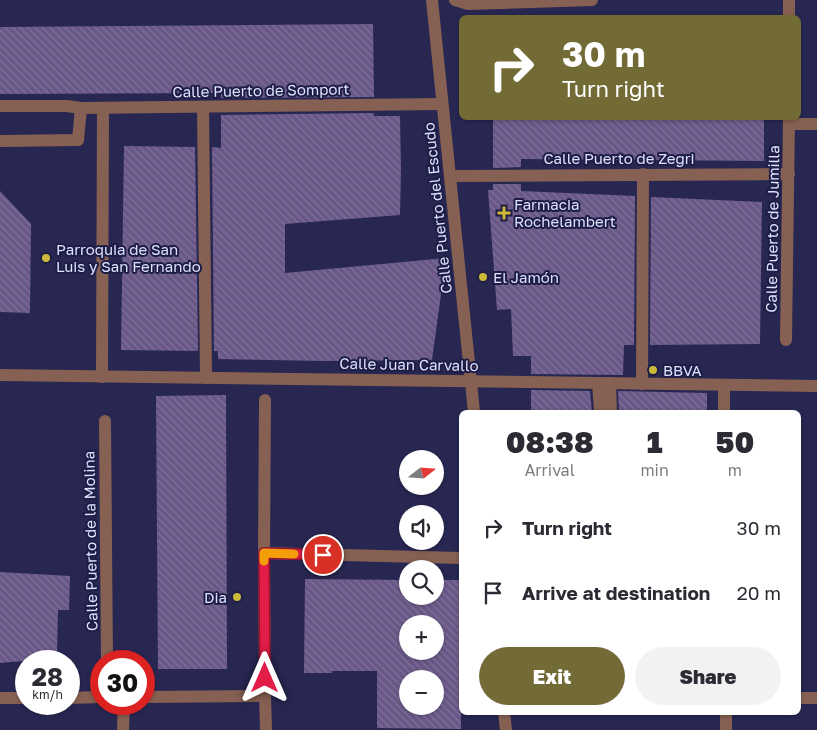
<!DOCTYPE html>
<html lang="en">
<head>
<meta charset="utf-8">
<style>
	:root { --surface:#fff; --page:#f2f2f3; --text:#2b2b33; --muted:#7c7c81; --accent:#736b36 }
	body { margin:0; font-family:"Golos Text",sans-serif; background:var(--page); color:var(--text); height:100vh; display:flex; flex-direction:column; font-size:19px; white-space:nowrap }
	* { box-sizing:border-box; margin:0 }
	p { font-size:16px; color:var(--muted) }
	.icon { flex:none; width:28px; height:28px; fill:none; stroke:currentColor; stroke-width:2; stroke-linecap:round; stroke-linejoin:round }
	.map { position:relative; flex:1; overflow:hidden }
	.drawer { position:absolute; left:459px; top:410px; width:342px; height:305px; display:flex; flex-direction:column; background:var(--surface); border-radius:8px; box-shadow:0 1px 4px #0004 }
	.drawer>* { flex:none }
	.hud { position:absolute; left:459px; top:15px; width:342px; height:105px; border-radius:8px; box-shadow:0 1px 4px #0004; background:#736b36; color:#fff; overflow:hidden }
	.needle { width:32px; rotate:73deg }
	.buttons { position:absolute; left:399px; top:450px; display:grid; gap:10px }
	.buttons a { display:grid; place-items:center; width:45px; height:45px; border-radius:50%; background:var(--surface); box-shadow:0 1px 4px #0004; font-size:25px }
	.speed { position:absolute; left:15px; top:650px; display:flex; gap:10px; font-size:25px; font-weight:700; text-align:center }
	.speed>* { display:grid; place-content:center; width:65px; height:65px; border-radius:50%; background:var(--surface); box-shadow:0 1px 4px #0004; line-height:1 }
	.speed small { font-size:12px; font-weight:400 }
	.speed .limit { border:8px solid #d22; background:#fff; color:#111 }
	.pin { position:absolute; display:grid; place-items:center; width:42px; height:42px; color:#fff; margin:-21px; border:2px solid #fff; border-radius:50%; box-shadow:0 1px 5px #0007 }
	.me { position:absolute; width:55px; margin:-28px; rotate:0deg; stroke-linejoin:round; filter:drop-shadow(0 0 4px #0008) }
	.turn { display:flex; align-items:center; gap:18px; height:105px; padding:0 20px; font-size:22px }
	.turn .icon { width:65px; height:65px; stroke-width:2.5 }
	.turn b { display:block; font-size:35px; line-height:42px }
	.eta { display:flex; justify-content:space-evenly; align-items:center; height:85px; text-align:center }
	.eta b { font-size:30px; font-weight:800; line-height:35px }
	.cta { display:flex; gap:10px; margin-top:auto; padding:10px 20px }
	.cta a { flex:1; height:58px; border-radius:30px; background:var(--accent); color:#fff; font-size:20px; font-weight:800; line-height:58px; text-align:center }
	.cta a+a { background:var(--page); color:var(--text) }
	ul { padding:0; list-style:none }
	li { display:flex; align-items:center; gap:15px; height:65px; padding:0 20px }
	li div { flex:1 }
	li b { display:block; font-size:19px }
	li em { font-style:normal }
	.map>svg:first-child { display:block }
	.building { fill:url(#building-back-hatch); fill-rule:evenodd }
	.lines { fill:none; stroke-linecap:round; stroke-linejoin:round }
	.pedestrian { stroke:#866052; stroke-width:12 }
	.minor { stroke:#866052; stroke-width:12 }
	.route-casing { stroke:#92132f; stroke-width:12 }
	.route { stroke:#e11d48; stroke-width:9 }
	.slow { stroke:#f59e0b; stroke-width:9 }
	.poi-dot { fill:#ccb939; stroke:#1e1d46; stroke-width:2 }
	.labels { text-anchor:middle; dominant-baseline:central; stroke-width:4; stroke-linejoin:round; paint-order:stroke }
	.street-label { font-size:15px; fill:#dee1fd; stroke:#1e1d46 }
	.poi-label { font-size:15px; fill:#dee1fd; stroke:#1e1d46; text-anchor:start }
</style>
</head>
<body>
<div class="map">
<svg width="817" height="730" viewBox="0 0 817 730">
	<defs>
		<pattern id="building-back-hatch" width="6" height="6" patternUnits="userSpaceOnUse" patternTransform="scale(1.25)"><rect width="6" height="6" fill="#695887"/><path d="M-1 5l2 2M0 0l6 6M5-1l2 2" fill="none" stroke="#7e7099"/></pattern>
	</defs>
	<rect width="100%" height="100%" fill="#272752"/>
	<!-- building -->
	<g class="building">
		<path d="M373,24L374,97L221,98V93L0,94V27Z"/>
		<path d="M374,113V116H400L401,170L400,215L285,224V273L446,258L432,360L325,361L218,359V351H214L212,147L221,148V115Z"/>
		<path d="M493,118H764V161L521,159V167L493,168Z"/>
		<path d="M124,146L195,147L198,351L121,350Z"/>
		<path d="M493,184H521V191L635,196L634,345H624L623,375L531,374V356H513L511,309L497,310L488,190H493Z"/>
		<path d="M0,191L31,224L30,313L0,312Z"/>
		<path d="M651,197L762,202L760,344L650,345Z"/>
		<path d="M531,390L590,391L592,412H531Z"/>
		<path d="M618,391L707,393V412H619Z"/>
		<path d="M226,395L227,669H158L156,396Z"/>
		<path d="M0,572L70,576L69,610H58L57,658L0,663Z"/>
		<path d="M305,579L408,580V596H435V580H461V729L377,728V671H332V673H304ZM408,624H435V651H408ZM408,679H435V706H408Z"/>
	</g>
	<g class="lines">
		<!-- pedestrian -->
		<g class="pedestrian">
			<path d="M203,107L206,378"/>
			<path d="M81,108L442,104"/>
			<path d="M450,176L789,174"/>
			<path d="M0,375L817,386"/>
			<path d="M102,377L103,108"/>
			<path d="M642,384L643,174"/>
			<path d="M724,385V412"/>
			<path d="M265,696L266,730"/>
			<path d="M726,730V712"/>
		</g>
		<!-- minor -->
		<g class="minor">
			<path d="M432,0L474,412"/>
			<path d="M455,0L468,4L592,0"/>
			<path d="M789,0V18"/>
			<path d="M0,106H67L81,108L78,140L0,141"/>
			<path d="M789,124H817"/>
			<path d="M786,340L789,118"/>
			<path d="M598,383L600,412"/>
			<path d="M610,383L611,412"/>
			<path d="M105,421L107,661"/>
			<path d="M264,553L461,558"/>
			<path d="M144,697L265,696L264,553L265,400"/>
			<path d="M0,698H26"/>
			<path d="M69,698L101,697"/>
			<path d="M799,698H817"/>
			<path d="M504,712L506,730"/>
			<path d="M123,730L124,704"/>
		</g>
	</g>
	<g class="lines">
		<defs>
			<path id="route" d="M265,678L264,553L323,555"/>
		</defs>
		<!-- route casing -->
		<use href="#route" class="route-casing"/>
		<!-- route -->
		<use href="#route" class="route"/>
		<!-- slow -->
		<path class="slow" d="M264,561V553L294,554"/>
	</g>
	<!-- markers -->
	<g class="poi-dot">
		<path d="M501.5 205.5h5v5h5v5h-5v5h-5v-5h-5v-5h5z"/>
		<circle cx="46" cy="258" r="5"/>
		<circle cx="483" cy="277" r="5"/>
		<circle cx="653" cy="370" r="5"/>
		<circle cx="237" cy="597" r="5"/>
	</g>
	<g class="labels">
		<!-- street labels -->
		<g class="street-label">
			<text transform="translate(261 90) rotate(-1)">Calle Puerto de Somport</text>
			<text x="619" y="158">Calle Puerto de Zegri</text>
			<text transform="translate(437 208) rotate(-96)">Calle Puerto del Escudo</text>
			<text transform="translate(772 229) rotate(-89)">Calle Puerto de Jumilla</text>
			<text transform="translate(409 364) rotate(1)">Calle Juan Carvallo</text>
			<text transform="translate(90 541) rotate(-91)">Calle Puerto de la Molina</text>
		</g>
		<!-- poi labels -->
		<g class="poi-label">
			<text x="514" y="204">Farmacia<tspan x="514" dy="17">Rochelambert</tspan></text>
			<text x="56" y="249">Parroquia de San<tspan x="56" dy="17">Luis y San Fernando</tspan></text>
			<text x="493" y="277">El Jamón</text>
			<text x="663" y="370">BBVA</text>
			<text x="227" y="597" text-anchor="end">Dia</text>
		</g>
	</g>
</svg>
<div class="buttons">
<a><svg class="needle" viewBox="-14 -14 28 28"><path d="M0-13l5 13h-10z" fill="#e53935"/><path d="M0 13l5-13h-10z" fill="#7c7c81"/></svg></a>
<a><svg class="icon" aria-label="sound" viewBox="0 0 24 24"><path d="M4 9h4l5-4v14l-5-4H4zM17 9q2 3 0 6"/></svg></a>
<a><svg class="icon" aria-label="search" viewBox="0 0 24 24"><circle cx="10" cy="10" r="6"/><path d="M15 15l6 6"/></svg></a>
<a>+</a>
<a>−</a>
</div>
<div class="speed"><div>28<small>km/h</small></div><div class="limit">30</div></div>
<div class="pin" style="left:323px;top:555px;background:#d93025"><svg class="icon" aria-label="arrive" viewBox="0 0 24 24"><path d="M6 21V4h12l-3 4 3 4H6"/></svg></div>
<svg class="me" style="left:265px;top:678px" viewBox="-20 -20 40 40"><path d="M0-17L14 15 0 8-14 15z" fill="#e11d48" stroke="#fff" stroke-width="4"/></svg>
<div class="hud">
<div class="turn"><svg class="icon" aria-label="right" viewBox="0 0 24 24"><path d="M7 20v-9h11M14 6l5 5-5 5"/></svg><div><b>30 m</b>Turn right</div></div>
</div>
<section class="drawer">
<div class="eta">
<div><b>08:38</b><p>Arrival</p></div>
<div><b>1</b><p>min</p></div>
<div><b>50</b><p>m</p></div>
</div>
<ul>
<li><svg class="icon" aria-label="right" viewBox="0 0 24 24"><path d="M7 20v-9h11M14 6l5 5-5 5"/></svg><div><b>Turn right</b></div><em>30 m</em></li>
<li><svg class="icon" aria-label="arrive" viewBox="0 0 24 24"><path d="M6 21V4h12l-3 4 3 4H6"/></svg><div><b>Arrive at destination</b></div><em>20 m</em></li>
</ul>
<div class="cta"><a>Exit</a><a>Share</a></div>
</section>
</div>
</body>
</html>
